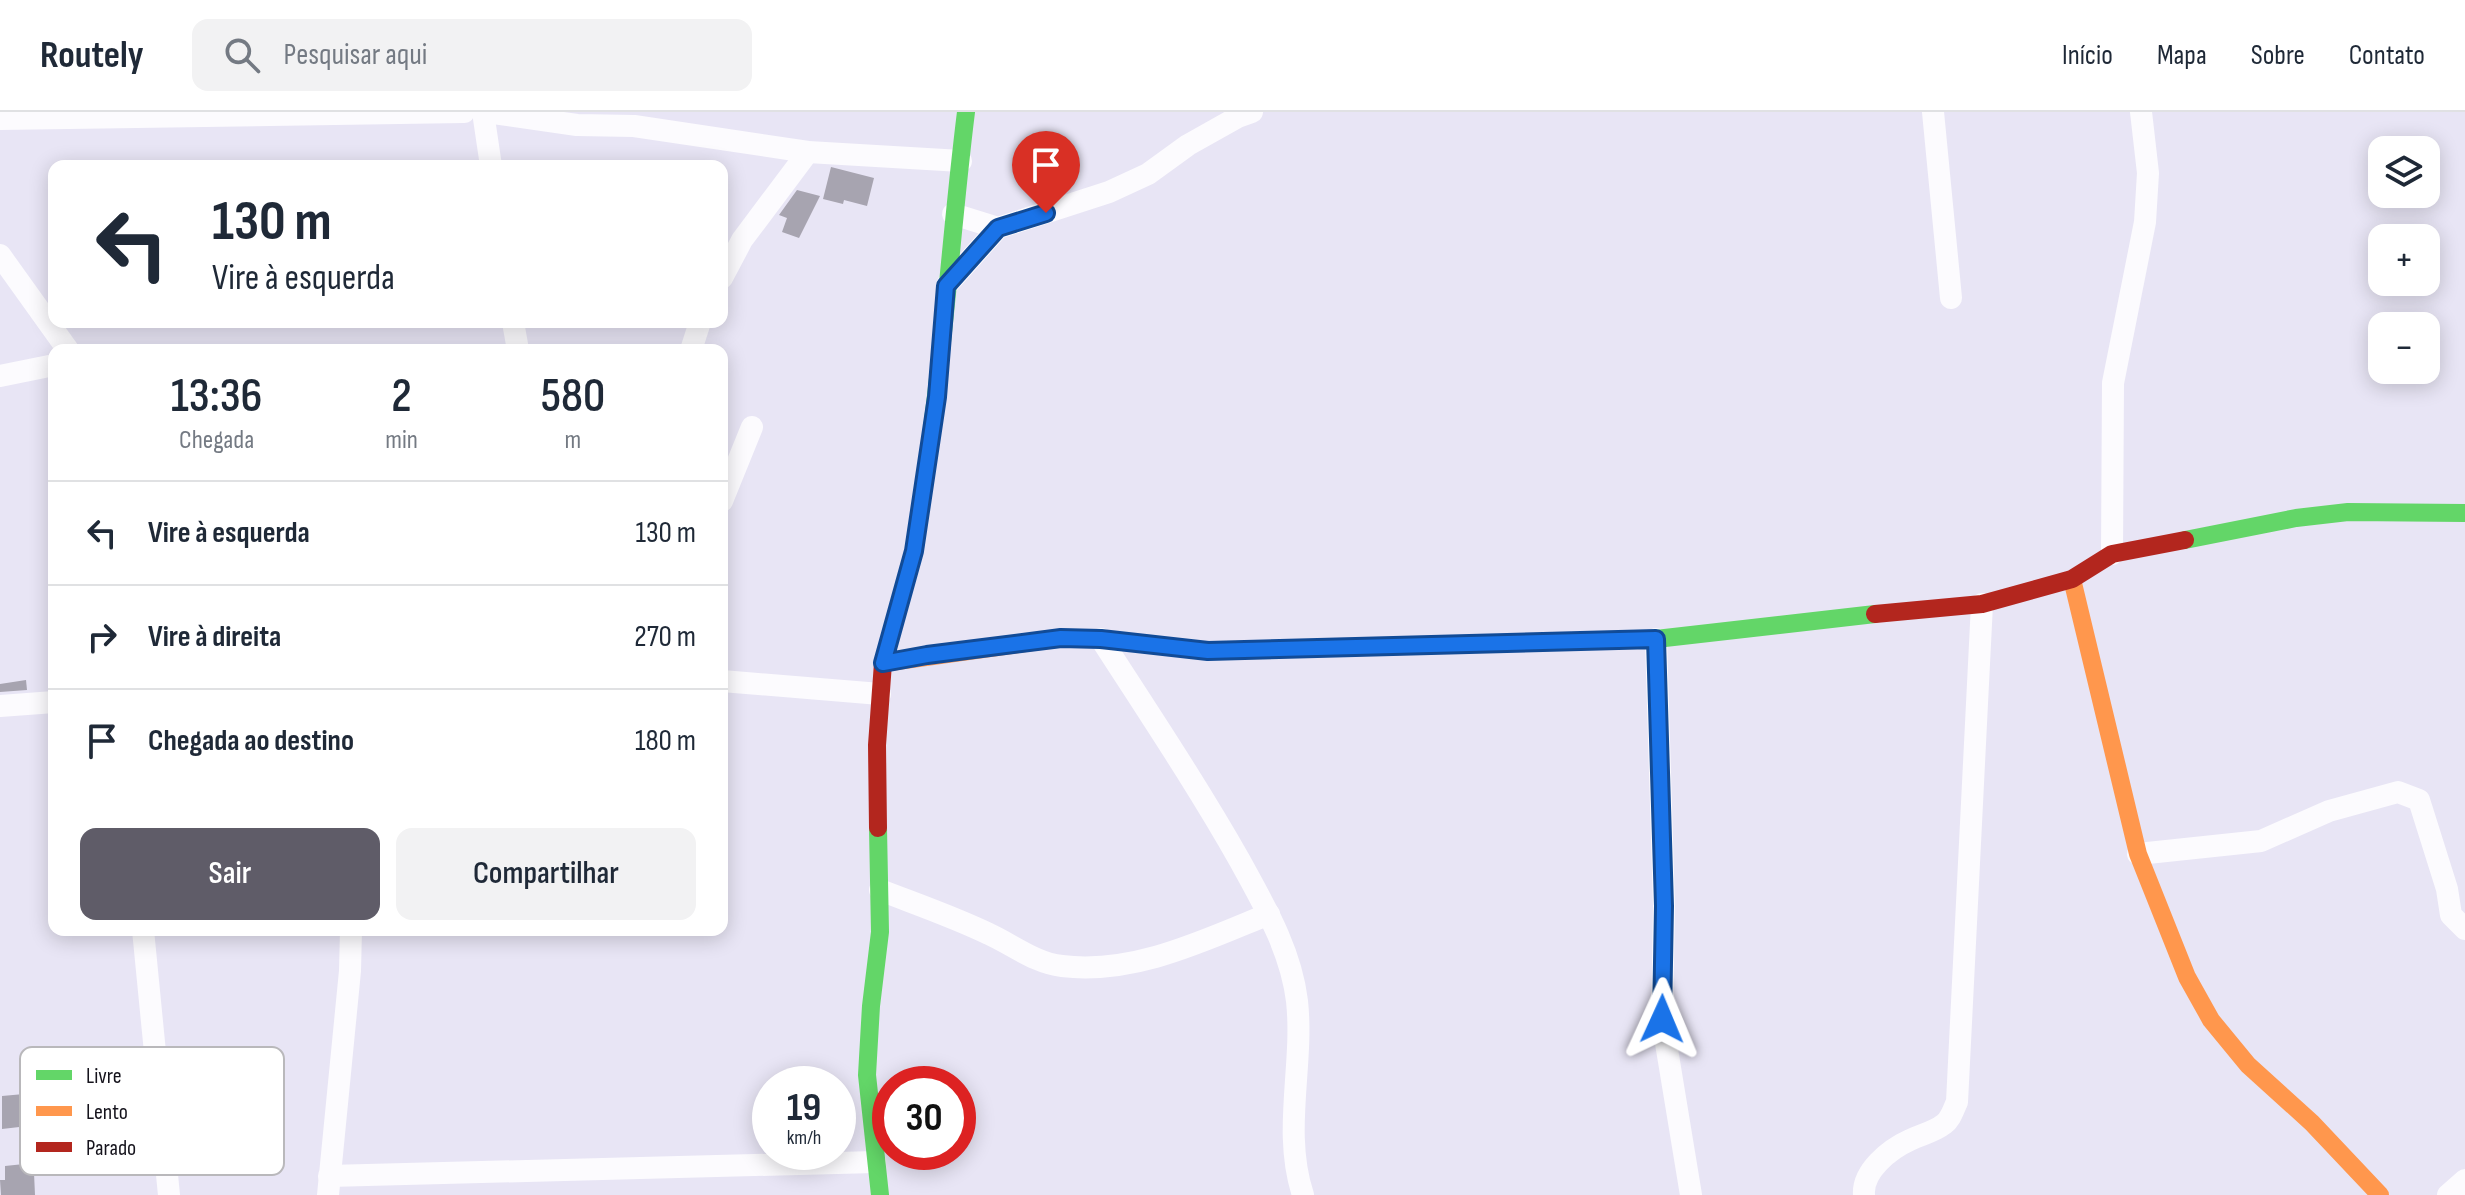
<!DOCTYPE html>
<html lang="pt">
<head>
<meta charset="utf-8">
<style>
	:root { --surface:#fff; --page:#f2f2f3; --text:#1f2937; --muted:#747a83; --line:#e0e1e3; --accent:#5f5c68 }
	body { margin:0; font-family:"Sofia Sans Condensed",sans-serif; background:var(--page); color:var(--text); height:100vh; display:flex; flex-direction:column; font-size:30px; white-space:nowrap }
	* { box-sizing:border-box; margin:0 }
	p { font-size:26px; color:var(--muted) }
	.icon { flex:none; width:44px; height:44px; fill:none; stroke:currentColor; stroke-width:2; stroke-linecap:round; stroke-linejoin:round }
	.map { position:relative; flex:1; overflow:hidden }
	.panel { position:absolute; left:48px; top:232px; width:680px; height:592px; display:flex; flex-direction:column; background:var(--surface); border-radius:16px; box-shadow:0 4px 20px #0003 }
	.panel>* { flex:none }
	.top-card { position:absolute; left:48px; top:48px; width:680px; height:168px; border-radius:16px; box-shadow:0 4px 20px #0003; background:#fff; color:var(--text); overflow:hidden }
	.tools { position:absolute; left:2368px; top:24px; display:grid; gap:16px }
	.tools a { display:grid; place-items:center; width:72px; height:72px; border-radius:16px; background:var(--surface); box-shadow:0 4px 20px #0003; font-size:40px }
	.speed { position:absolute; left:752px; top:954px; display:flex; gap:16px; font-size:40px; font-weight:700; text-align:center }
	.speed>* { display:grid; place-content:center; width:104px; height:104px; border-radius:50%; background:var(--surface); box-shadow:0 4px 20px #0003; line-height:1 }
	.speed small { font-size:20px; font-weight:400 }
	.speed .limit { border:12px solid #d22; background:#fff; color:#111 }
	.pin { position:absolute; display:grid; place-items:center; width:68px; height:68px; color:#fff; margin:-82px -34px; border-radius:50% 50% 50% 0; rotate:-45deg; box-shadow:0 0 8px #0007 }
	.pin .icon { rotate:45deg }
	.me { position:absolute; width:88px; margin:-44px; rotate:1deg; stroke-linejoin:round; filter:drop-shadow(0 0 6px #0008) }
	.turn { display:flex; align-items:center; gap:28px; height:168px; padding:0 32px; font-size:36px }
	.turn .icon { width:104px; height:104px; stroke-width:2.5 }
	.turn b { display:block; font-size:56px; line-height:68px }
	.eta { display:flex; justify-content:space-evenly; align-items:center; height:136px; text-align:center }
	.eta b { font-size:48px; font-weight:600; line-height:56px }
	.primary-button { display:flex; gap:16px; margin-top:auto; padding:16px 32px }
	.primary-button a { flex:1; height:92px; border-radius:16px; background:var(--accent); color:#fff; font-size:32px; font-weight:600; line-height:92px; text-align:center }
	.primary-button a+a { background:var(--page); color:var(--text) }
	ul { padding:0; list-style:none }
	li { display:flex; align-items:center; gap:24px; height:104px; padding:0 32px; border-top:2px solid var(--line) }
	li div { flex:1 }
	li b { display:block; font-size:30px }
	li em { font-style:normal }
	header { display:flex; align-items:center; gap:48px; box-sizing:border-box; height:112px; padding:0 40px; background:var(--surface); border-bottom:2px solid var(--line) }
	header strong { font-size:38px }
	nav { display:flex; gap:44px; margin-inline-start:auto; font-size:28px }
	.search { width:560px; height:72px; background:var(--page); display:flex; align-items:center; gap:20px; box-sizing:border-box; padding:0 28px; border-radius:16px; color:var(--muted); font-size:30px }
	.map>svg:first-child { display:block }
	.building { fill:#a7a4b0 }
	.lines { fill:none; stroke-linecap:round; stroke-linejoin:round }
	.street { stroke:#fcfbfe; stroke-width:22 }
	.fast { stroke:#63d668; stroke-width:18 }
	.slow { stroke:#ff974d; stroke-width:18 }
	.jam { stroke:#b3261e; stroke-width:18 }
	.route-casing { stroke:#114b97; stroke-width:20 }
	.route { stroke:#1a73e8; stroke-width:14 }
	.key { fill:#fff; stroke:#b9b8bb; stroke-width:2 }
	.key-label { font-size:22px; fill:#15131c }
</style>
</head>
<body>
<header>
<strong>Routely</strong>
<div class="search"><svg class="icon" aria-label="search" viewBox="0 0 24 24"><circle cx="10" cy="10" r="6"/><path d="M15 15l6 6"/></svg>Pesquisar aqui</div>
<nav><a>Início</a><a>Mapa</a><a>Sobre</a><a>Contato</a></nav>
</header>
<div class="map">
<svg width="2465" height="1083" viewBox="0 0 2465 1083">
	<rect width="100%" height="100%" fill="#e8e5f5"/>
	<!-- building -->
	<g class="building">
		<path d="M831,55L874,66L867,94L844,88L843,92L823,87Z"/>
		<path d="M797,78L820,84L799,126L782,120L787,106L779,103Z"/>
		<path d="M26,568L27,578L0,580V572Z"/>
		<path d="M24,982L28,1014L2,1017V984Z"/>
		<path d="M24,1052L30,1054L31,1061H34L35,1083H1L0,1068H5V1054Z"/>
	</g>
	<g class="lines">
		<!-- street -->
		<g class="street">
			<path d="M483,0L491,54"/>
			<path d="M486,0L577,13L634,14L808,40L961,49"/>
			<path d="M1933,0L1951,186"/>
			<path d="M0,7L464,0"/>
			<path d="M953,102L998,116"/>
			<path d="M0,143L68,238"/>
			<path d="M722,166L742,128L808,40"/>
			<path d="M947,173L998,116L1109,80L1148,62L1188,33L1238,5L1252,0"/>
			<path d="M513,210L518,238"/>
			<path d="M691,238L700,210"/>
			<path d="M0,264L54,253"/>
			<path d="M722,389L752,315"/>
			<path d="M2112,442L2113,271L2145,110L2148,61L2141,0"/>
			<path d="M1101,527C1148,600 1197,673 1240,749C1264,793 1291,838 1297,889C1304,954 1282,1019 1303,1083"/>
			<path d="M1656,527L1664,794L1662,907L1691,1083"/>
			<path d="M722,569L880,582"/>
			<path d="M0,594L54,590"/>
			<path d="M2138,742L2261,729L2329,699L2398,680L2419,688L2447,777L2451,803L2465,817"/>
			<path d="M880,778C916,792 954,805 989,822C1013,833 1035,851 1062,854C1134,863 1205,828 1269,802"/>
			<path d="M143,818L169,1083"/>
			<path d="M329,1064L875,1050"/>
			<path d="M328,1083L350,859L351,818"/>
			<path d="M1864,1083C1862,1059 1890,1037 1910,1028C1922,1022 1934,1020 1944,1012C1951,1007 1953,998 1957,990L1982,492"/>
			<path d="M2448,1083L2465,1068"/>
		</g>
		<!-- fast -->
		<g class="fast">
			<path d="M926,360C944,241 951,120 966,0"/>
			<path d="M2185,428L2296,406L2348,400L2465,401"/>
			<path d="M1403,534L1656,527L1875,502"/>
			<path d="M878,716L880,820L871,894L867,963L880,1083"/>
		</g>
		<!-- slow -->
		<g class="slow">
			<path d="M2072,467L2138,742L2187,865L2211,908L2248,953L2312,1011L2380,1083"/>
			<path d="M883,551L1061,526L1101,527L1208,539L1403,534"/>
		</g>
		<!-- jam -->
		<g class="jam">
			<path d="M1875,502L1982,492L2072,467L2112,442L2185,428"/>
			<path d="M878,716L877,633L883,551L914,439L926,360"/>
		</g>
	</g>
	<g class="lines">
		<defs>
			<path id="route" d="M1046,101L998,116L946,174L937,285L914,439L883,551L927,543L1061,526L1101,527L1208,539L1656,527L1664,794L1662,907"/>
		</defs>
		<!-- route casing -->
		<use href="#route" class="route-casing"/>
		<!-- route -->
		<use href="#route" class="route"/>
	</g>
	<!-- legend -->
	<rect x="20" y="935" width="264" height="128" rx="12" class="key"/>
	<rect x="36" y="958" width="36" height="10" fill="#63d668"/>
	<rect x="36" y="994" width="36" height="10" fill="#ff974d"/>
	<rect x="36" y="1030" width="36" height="10" fill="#b3261e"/>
	<g class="key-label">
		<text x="86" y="971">Livre</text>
		<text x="86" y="1007">Lento</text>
		<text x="86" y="1043">Parado</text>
	</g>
</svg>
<div class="tools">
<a><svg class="icon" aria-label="layers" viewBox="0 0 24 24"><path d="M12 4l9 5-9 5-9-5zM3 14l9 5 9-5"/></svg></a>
<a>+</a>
<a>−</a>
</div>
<div class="speed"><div>19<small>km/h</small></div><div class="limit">30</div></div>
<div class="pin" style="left:1046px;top:101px;background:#d93025"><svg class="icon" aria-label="arrive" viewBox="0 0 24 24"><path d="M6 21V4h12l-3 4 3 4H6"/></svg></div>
<svg class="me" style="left:1662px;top:907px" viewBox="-20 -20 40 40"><path d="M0-17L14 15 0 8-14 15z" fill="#1a73e8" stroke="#fff" stroke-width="4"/></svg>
<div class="top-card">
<div class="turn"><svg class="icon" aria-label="left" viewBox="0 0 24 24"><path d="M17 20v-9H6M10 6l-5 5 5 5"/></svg><div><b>130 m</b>Vire à esquerda</div></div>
</div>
<section class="panel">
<div class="eta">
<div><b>13:36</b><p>Chegada</p></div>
<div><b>2</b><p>min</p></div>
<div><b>580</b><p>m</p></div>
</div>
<ul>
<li><svg class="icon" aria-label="left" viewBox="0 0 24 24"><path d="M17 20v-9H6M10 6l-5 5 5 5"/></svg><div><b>Vire à esquerda</b></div><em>130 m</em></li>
<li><svg class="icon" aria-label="right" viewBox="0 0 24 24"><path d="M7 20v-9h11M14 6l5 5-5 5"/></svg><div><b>Vire à direita</b></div><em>270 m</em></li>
<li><svg class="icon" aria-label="arrive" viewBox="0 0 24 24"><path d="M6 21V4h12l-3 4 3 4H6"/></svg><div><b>Chegada ao destino</b></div><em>180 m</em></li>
</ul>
<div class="primary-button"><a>Sair</a><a>Compartilhar</a></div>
</section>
</div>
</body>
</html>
